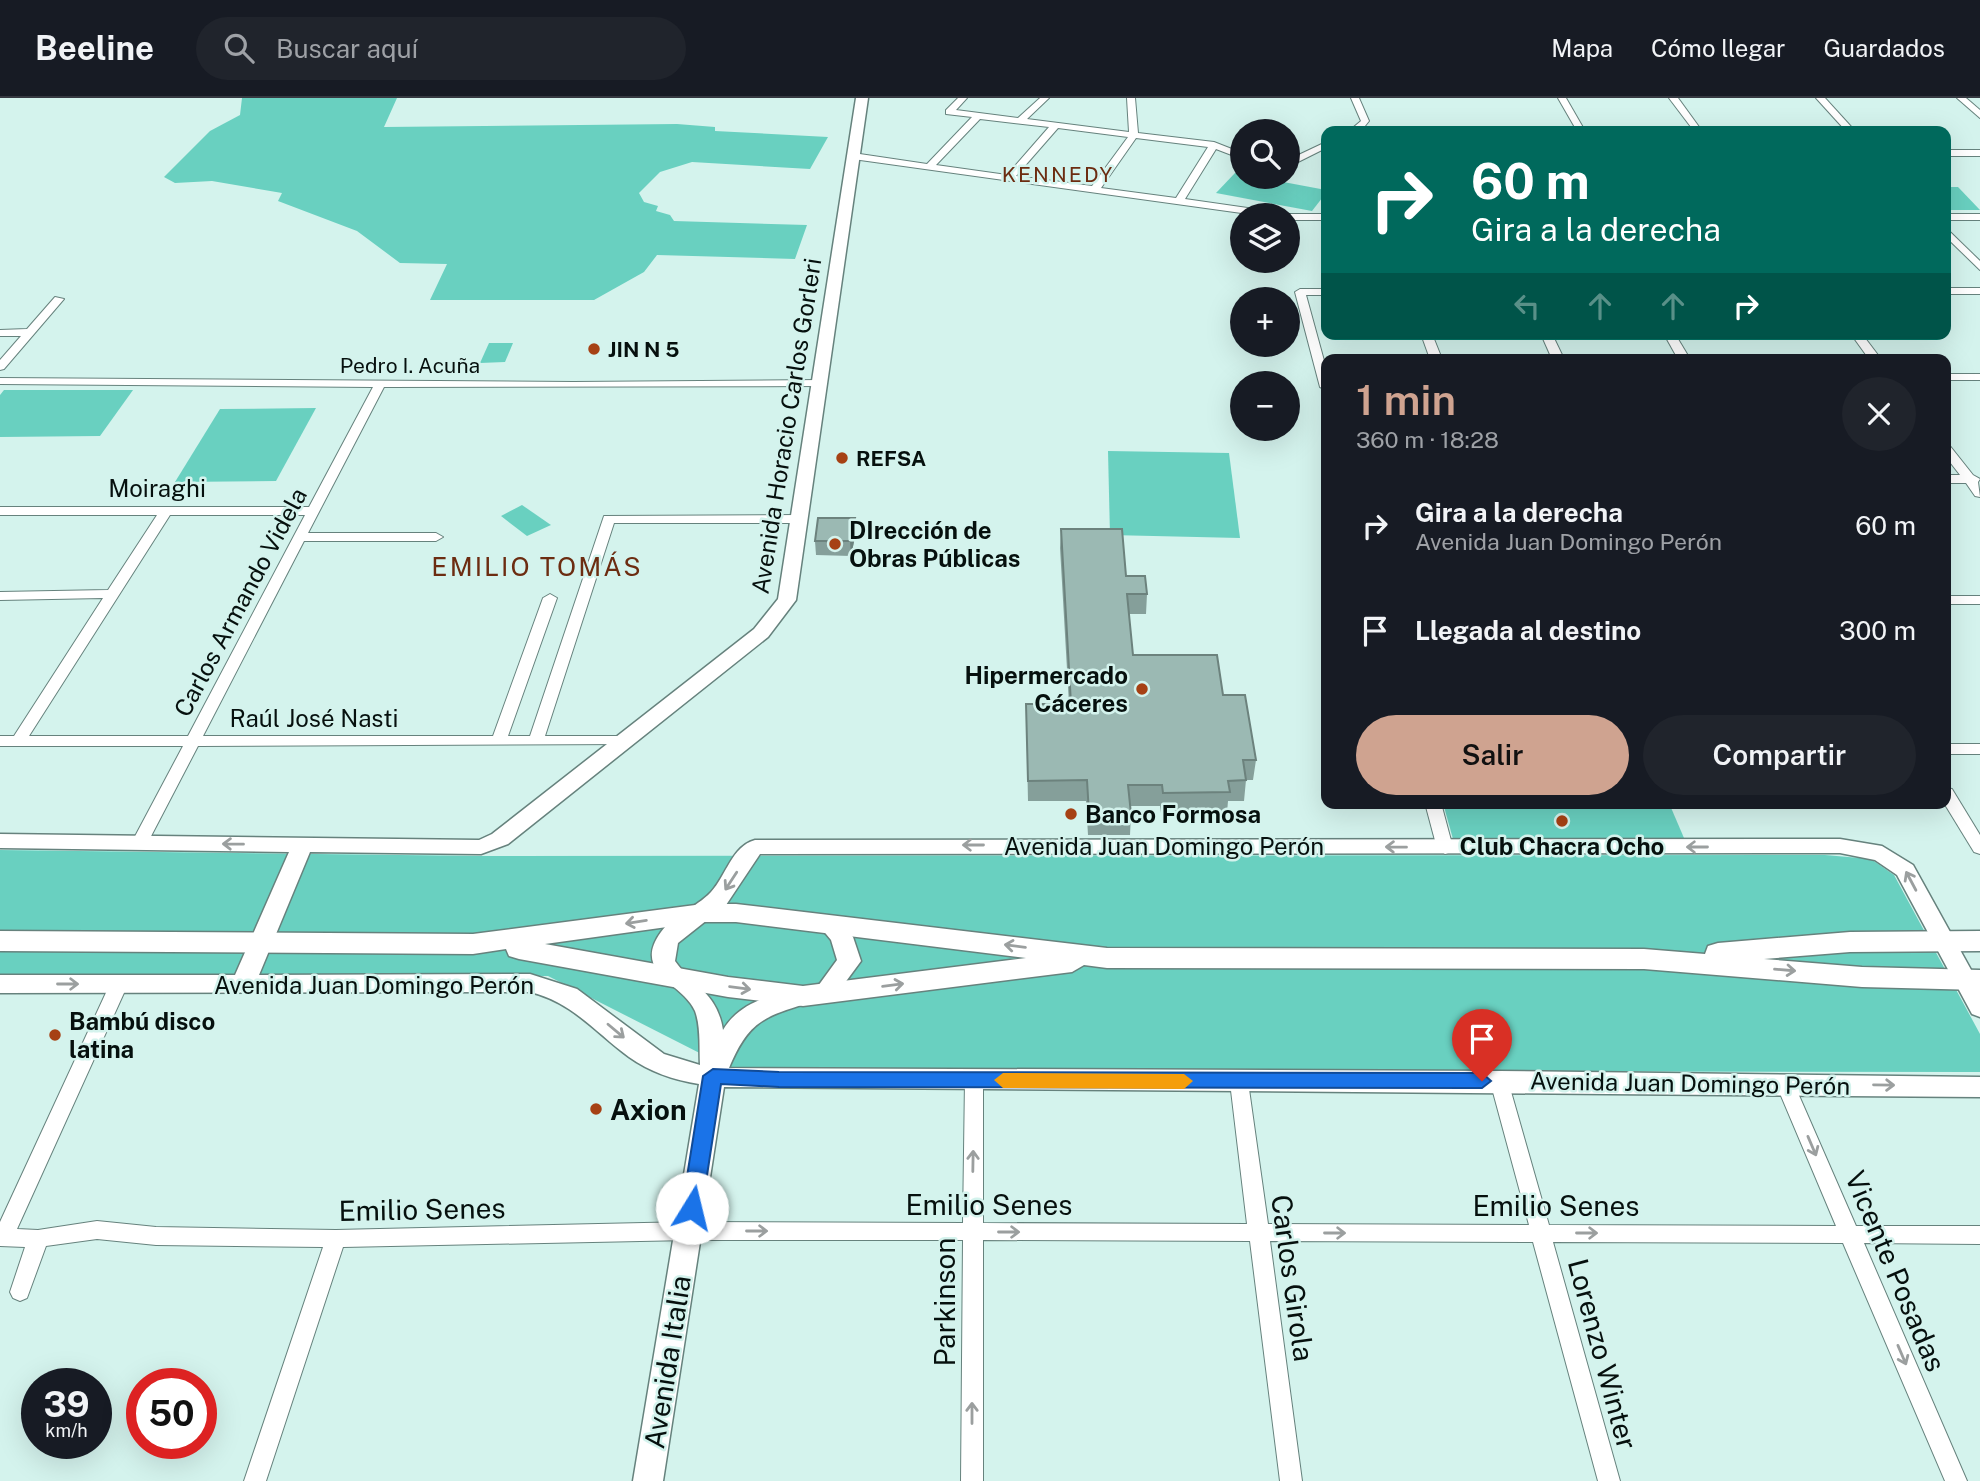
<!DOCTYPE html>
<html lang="es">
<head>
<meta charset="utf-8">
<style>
	:root { --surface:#171b24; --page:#20242c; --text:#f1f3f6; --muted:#9ea1a6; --line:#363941; --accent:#cfa390 }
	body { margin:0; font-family:"Public Sans",sans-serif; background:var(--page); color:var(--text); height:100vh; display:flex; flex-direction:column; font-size:26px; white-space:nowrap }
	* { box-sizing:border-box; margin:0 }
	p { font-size:23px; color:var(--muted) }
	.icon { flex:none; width:38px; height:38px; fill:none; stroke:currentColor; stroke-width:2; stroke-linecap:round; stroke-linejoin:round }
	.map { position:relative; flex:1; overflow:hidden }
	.side { position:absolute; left:1321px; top:256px; width:630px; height:455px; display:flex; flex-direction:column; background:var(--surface); border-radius:14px; box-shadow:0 7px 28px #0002 }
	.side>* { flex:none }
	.banner { position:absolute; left:1321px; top:28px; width:630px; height:214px; border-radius:14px; box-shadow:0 7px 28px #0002; background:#00695c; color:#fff; overflow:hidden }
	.buttons { position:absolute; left:1230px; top:21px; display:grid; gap:14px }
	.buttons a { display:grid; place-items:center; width:70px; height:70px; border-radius:50%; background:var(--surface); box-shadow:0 7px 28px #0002; font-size:35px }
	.speed { position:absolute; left:21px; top:1270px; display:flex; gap:14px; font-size:35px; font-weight:700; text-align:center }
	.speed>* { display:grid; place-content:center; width:91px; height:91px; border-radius:50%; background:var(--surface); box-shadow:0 7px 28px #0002; line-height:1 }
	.speed small { font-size:18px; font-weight:400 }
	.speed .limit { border:10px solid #d22; background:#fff; color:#111 }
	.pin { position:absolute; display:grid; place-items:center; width:60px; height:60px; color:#fff; margin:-72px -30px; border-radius:50% 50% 50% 0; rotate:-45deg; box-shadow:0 0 7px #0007 }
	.pin .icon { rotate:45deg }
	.me { position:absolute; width:77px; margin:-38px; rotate:9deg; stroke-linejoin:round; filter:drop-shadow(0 0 5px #0008) }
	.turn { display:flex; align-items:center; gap:24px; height:147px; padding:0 35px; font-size:32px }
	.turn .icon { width:91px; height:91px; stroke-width:2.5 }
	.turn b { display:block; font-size:49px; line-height:60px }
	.lanes { display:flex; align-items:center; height:66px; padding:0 35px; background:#0003; justify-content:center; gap:35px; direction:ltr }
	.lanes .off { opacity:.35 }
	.round { display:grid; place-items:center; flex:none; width:74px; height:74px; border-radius:37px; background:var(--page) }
	.headline { display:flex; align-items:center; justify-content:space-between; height:119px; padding:0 35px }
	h1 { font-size:42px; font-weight:600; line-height:52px; color:var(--accent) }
	.cta { display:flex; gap:14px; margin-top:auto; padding:14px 35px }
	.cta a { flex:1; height:80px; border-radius:42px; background:var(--accent); color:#111; font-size:28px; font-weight:600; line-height:80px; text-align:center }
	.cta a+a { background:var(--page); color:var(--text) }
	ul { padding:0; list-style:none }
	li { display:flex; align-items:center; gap:21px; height:105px; padding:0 35px }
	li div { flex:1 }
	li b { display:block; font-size:26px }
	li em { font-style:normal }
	header { display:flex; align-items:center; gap:42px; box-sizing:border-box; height:98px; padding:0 35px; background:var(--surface); border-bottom:2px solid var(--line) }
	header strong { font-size:33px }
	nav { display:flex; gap:38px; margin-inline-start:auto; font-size:24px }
	.search { width:490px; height:63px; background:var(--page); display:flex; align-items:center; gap:18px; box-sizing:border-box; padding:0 24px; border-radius:38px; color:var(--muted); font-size:26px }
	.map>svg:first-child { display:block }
	.green { fill:#69d0c0 }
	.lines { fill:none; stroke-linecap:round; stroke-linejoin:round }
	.minor-casing { stroke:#66827d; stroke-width:2 }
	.secondary-casing { stroke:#66827d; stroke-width:3 }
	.primary-casing { stroke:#66827d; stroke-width:3 }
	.minor { fill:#fff; fill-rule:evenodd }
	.secondary { fill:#fff; fill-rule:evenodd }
	.primary { fill:#fff; fill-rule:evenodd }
	.wall { fill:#859f9a }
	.shaded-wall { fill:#6c827d }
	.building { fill:#9bb9b3; stroke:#6c827d; stroke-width:2 }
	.oneway { stroke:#9b9f9f }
	.route { fill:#1a73e8; stroke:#114b97; stroke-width:2 }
	.slow { fill:#f59e0b }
	.poi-dot { fill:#a64114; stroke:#d4f3ed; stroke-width:2.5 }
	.labels { text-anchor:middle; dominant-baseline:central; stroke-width:5; stroke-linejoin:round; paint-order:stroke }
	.far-neighbourhood-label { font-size:21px; letter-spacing:2px; fill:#6c2c11; stroke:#d4f3ed }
	.far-poi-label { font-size:21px; font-weight:bold; fill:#06100e; stroke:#d4f3ed; text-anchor:start }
	.far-street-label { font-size:21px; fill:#06100e; stroke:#d4f3ed }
	.street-label { font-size:24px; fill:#06100e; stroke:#d4f3ed }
	.poi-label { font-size:24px; font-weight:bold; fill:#06100e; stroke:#d4f3ed; text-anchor:start }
	.neighbourhood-label { font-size:26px; letter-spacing:2px; fill:#6c2c11; stroke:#d4f3ed }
	.near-poi-label { font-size:28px; font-weight:bold; fill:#06100e; stroke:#d4f3ed; text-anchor:start }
	.near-street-label { font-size:28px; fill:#06100e; stroke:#d4f3ed }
</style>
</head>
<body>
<header>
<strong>Beeline</strong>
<div class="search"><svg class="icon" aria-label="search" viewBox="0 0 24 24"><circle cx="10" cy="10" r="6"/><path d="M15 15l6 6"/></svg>Buscar aquí</div>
<nav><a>Mapa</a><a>Cómo llegar</a><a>Guardados</a></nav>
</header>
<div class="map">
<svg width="1980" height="1383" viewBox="0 0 1980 1383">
	<rect width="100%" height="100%" fill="#d4f3ed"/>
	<!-- green -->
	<g class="green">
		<path d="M242,0H397L384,29L677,26L715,29V33L828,39L810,71L692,64L660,74L639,95L644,104L658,108L656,113L670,117L674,123L807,127L795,161L657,157L644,174L594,202H430L447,166L400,165L357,133L278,103L282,95L212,83L175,85L164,79L210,33L240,17Z"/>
		<path d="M1235,75L1326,92V95L1312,113L1216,95Z"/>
		<path d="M1946,89H1958L1980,112H1946Z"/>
		<path d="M489,245H513L505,264L480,265Z"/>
		<path d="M4,292H133L100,338L0,339V297Z"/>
		<path d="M316,310L276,383L175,384L220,311Z"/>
		<path d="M1108,353L1229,355L1240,440L1110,437Z"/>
		<path d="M522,407L551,427L527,438L501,418Z"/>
		<path d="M1443,705H1669L1684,740L1453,741Z"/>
		<path d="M0,752L483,758L1825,757L1871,761L1894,777L1980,936V974L733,972L548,878L0,876Z"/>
	</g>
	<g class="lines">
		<defs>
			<g id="minor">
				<path d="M958,0H967L956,12L1018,20L1040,0H1049L1027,21L1129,34L1127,0H1135L1138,35L1214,44L1242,55V61L1216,51L1185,101L1276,114L1281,117H1256L853,61L848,58L853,55L927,66L972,19L946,16V12ZM980,21L1049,29L1007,77L936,67ZM1058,30L1128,39L1092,88L1016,78ZM1136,40L1208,49L1176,100L1101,90Z"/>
				<path d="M1351,0H1359L1369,23L1361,33H1349L1361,23Z"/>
				<path d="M1558,0H1566L1585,33H1577Z"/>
				<path d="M1669,0H1678L1702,33H1694Z"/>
				<path d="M1816,0H1825L1855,33H1846Z"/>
				<path d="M1957,0H1966L1980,12V20Z"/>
				<path d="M1326,44V50L1288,69V62Z"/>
				<rect x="1946" y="52" width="34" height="6"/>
				<path d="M1288,116H1326V122H1288V117H1284Z"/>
				<rect x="1946" y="116" width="34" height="6"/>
				<path d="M1946,130L1980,163V172L1946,139Z"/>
				<rect x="1946" y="190" width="34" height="6"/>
				<path d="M1300,191H1326V197H1306L1326,270V292L1320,289L1295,194Z"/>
				<path d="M55,199L64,201L4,271L0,272V262L21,238H0V232L27,231Z"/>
				<path d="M1421,236H1432L1442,261H1430Z"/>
				<path d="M1541,236H1552L1564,261H1552Z"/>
				<path d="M1664,236H1675L1690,261H1678Z"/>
				<path d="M1851,236H1862L1881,261H1869Z"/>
				<rect x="1946" y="276" width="34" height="6"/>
				<path d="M0,280L574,284L820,282L826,285L820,288L384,289L308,435H436L443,439L436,443H304L203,638H493L543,500L550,496L557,500L508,638H530L604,418L799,417L806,421L799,425H614L545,638H627L632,640L635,643L632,646L198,648L148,744L140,750L132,744L183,648H0V638H14L103,500L0,502V494L108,492L157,417H0V409H309L373,289L0,286ZM170,417H305L188,638H29Z"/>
				<path d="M1946,347L1950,348L1973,377L1980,381L1978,384L1980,399L1975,398L1966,385H1946V377H1960L1946,359Z"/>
				<rect x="1946" y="498" width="34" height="8"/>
				<rect x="1946" y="646" width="34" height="10"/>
				<path d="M1946,690L1952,691L1980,737V756L1974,754L1944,705Z"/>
				<path d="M1425,705H1441L1453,750L1451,754L1445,756L1437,750Z"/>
				<path d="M119,879L125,881L128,886L17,1131L38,1132L97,1123L156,1129L336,1132L689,1124L963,1125L965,982L967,977L974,975L981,977L983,982V1125L1247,1126L1230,984L1232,979L1239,977L1246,979L1248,984L1268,1126L1529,1127L1490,983L1492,978L1499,976L1506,978L1508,983L1549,1127L1836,1128L1776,986L1778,981L1785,979L1792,981L1794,986L1856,1128H1980V1146L1864,1145L1967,1383H1945L1843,1145L1553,1144L1620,1383H1598L1533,1144L1270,1143L1302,1383H1280L1250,1143L983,1142V1383H961L963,1142H689L343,1149L266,1383H244L323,1149L156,1147L97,1141L46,1148L27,1200L20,1203L13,1200L10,1194L25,1149L0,1148V1124L110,886L113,881Z"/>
			</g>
			<path id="secondary" d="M856,0H868L796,502L768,539L508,746L481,756L310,754L259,877L530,876L577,891L664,956L700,967C699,950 701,929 695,913C683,885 631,875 661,834C673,817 696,810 711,794C726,778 732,748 755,742L1840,741L1882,748L1913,767L1980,888V919L1972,916L1897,777L1875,762L1840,755L760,756L726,807L678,845L675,863C694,890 717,894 723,932C740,903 773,897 803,889L813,895L837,862L831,842L817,825L820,819H836L853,839L861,863L833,901L825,904L815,898L811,904C764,919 749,922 729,970L1499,973L1980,979V999L724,989L663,1383H633L699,986C674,982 650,974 629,959C595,934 572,904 530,894L0,895V877H235L289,754L0,750V736L479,742L492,736L754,531L778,501Z"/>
			<path id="primary" d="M703,806H736L1107,850L1644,851L1705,856L1708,848L1718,845L1850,834L1980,833V853L1850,854L1764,861L1862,869L1980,872V892L1862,889L1644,871L1107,870L1084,867L1072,874L803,908L728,899L519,861L509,858L506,851L473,856L0,853V833L473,836ZM703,824H736L1026,860L803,888L728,879L545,846Z"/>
		</defs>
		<!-- minor casing -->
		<use href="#minor" class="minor-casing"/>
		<!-- secondary casing -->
		<use href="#secondary" class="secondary-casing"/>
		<!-- primary casing -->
		<use href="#primary" class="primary-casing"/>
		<!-- minor -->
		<use href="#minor" class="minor"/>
		<!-- secondary -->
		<use href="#secondary" class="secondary"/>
		<!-- primary -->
		<use href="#primary" class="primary"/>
	</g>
	<!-- wall -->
	<g class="wall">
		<path d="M855,420L856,434L851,458L816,457L815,443Z"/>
		<path d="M1061,431L1126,478L1147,496L1146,516H1129L1133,557L1223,597L1256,662L1253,682H1246L1244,703H1228L1227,715H1161L1160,708H1130L1131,716L1130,737H1088L1086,703H1028L1026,606H1069L1060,450Z"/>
	</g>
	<!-- shaded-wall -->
	<path class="shaded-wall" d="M855,420L856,434L851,458L850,443Z"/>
	<!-- building -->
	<g class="building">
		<path d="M818,420H855L850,443H815Z"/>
		<path d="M1061,431H1122L1126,478H1145L1147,496H1127L1133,557H1217L1223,597H1245L1256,662H1243L1246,682L1228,683L1230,694L1163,695L1162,687H1128L1131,716H1089L1087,682L1028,683L1026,606H1071Z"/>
	</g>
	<!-- one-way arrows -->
	<defs><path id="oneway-shaft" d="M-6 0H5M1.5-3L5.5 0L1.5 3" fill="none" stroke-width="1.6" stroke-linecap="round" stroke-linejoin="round" transform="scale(1.75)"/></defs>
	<g class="oneway">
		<use href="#oneway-shaft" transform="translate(233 746) rotate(-179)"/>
		<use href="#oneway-shaft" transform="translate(973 747) rotate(180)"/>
		<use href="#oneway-shaft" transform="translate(1396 749) rotate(-179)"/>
		<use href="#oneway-shaft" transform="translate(1697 749) rotate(180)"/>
		<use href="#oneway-shaft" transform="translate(731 783) rotate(123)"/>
		<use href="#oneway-shaft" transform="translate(1911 783) rotate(-118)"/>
		<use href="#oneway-shaft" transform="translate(636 824) rotate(171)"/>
		<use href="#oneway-shaft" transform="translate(1015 848) rotate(-173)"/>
		<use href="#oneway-shaft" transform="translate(1785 872) rotate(5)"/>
		<use href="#oneway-shaft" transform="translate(68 886)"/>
		<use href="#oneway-shaft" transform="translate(893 887) rotate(-7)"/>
		<use href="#oneway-shaft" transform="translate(740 890) rotate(7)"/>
		<use href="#oneway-shaft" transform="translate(616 933) rotate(40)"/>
		<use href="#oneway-shaft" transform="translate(1884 987) rotate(1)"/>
		<use href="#oneway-shaft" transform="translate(1812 1048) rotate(67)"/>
		<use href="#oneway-shaft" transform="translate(973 1063) rotate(-89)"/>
		<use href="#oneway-shaft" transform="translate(757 1133)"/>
		<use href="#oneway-shaft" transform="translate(1009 1134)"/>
		<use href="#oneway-shaft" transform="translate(1335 1135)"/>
		<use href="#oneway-shaft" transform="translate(1587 1135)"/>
		<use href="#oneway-shaft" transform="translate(1902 1257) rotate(67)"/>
		<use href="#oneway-shaft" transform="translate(972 1315) rotate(-90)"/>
	</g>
	<!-- route -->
	<path class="route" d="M713,971L779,974L1482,975L1491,983L1482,990L779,989L721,986L702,1110L699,1116L692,1119L685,1116L682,1110L703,978Z"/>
	<!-- slow -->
	<path class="slow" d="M1003,975L1184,976L1193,983L1184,991L1003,990L994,982Z"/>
	<!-- markers -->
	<g class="poi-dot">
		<circle cx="594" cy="251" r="7"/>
		<circle cx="842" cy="360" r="7"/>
		<circle cx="835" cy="446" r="7"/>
		<circle cx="1142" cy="591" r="7"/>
		<circle cx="1071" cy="716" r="7"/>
		<circle cx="1562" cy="723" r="7"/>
		<circle cx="55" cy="937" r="7"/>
		<circle cx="596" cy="1011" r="7"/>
	</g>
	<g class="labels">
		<!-- far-neighbourhood labels -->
		<g class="far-neighbourhood-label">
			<text x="1058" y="76">KENNEDY</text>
		</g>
		<!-- far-poi labels -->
		<g class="far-poi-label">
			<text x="608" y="251">JIN N 5</text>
			<text x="856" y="360">REFSA</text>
		</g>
		<!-- far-street labels -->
		<g class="far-street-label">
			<text x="410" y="267">Pedro I. Acuña</text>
		</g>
		<!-- street labels -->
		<g class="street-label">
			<text transform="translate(786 328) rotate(-81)">Avenida Horacio Carlos Gorleri</text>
			<text x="157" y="390">Moiraghi</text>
			<text transform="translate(240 504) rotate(-62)">Carlos Armando Videla</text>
			<text x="314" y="620">Raúl José Nasti</text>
			<text x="1164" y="748">Avenida Juan Domingo Perón</text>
			<text x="374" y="887">Avenida Juan Domingo Perón</text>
			<text transform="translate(1690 985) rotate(1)">Avenida Juan Domingo Perón</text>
		</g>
		<!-- poi labels -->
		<g class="poi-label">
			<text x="849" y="432">DIrección de<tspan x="849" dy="28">Obras Públicas</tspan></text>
			<text x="1128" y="577" text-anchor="end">Hipermercado<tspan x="1128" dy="28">Cáceres</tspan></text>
			<text x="1085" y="716">Banco Formosa</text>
			<text x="1562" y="748" text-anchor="middle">Club Chacra Ocho</text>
			<text x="69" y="923">Bambú disco<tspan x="69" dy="28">latina</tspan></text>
		</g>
		<!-- neighbourhood labels -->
		<g class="neighbourhood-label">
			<text x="537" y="468">EMILIO TOMÁS</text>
		</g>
		<!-- near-poi labels -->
		<g class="near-poi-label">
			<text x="610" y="1011">Axion</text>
		</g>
		<!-- near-street labels -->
		<g class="near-street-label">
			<text x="989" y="1106">Emilio Senes</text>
			<text x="1556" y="1107">Emilio Senes</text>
			<text transform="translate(422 1111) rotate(-1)">Emilio Senes</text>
			<text transform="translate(1896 1173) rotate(67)">Vicente Posadas</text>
			<text transform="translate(1293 1180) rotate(82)">Carlos Girola</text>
			<text transform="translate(944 1204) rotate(-90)">Parkinson</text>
			<text transform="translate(1603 1256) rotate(75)">Lorenzo Winter</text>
			<text transform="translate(667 1264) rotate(-81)">Avenida Italia</text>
		</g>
	</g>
</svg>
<div class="buttons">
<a><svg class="icon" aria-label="search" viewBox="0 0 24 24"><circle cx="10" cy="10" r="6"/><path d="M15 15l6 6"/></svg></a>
<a><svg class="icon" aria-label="layers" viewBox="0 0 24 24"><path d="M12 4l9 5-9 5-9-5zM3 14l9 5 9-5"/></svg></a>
<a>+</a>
<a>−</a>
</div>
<div class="speed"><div>39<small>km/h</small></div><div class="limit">50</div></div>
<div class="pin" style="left:1482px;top:983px;background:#d93025"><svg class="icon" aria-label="arrive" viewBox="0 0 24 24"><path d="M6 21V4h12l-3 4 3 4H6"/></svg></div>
<svg class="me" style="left:692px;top:1110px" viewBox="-20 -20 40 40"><circle r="19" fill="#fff"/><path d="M0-13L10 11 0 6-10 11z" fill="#1a73e8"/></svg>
<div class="banner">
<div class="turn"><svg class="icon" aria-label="right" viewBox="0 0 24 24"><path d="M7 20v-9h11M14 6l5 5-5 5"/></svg><div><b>60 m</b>Gira a la derecha</div></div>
<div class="lanes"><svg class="icon off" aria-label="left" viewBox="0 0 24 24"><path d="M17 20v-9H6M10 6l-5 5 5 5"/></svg><svg class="icon off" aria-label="ahead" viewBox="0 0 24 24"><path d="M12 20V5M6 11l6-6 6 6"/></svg><svg class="icon off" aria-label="ahead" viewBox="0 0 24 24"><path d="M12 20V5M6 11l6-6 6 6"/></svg><svg class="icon" aria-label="right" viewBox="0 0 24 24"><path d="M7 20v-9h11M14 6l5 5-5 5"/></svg></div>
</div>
<section class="side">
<div class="headline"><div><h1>1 min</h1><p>360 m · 18:28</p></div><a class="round"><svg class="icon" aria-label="close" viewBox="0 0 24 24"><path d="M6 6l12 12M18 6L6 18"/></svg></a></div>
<ul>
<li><svg class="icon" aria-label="right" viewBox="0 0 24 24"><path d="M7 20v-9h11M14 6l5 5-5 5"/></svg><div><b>Gira a la derecha</b><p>Avenida Juan Domingo Perón</p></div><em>60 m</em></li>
<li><svg class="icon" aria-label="arrive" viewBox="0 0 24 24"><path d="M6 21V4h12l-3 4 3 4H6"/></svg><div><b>Llegada al destino</b></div><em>300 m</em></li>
</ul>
<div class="cta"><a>Salir</a><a>Compartir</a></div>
</section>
</div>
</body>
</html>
